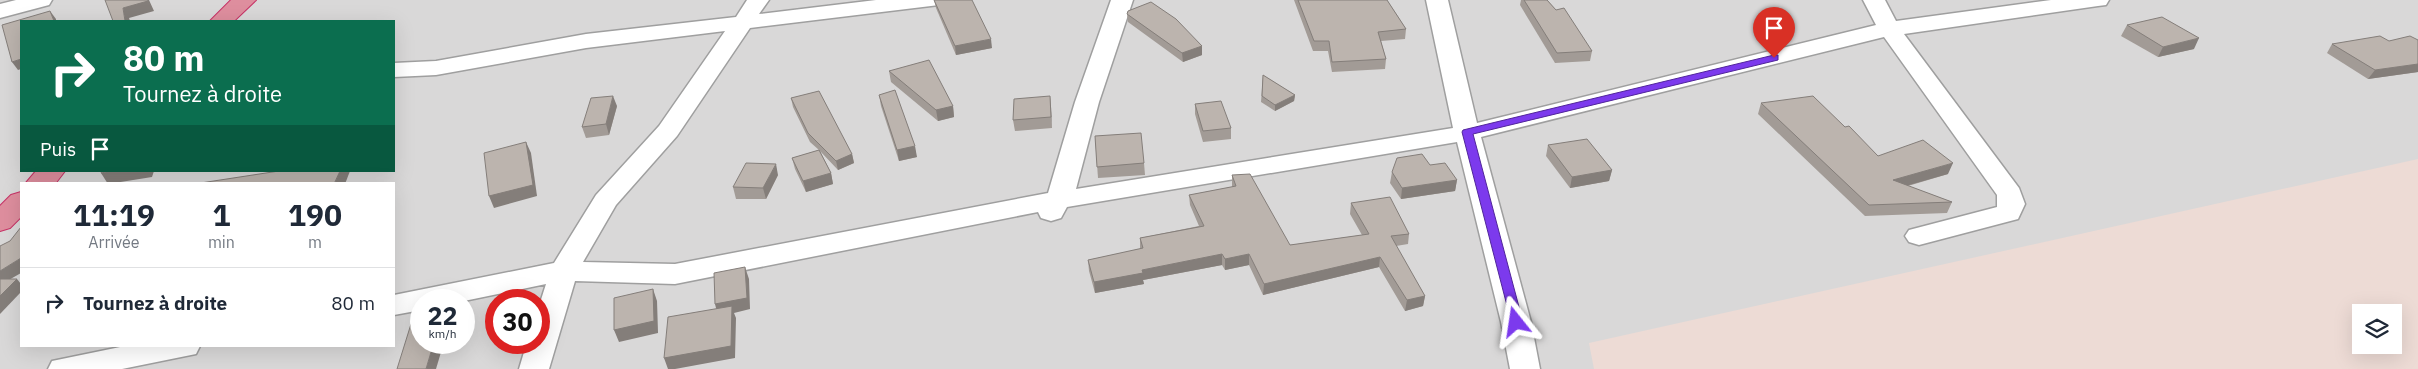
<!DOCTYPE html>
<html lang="fr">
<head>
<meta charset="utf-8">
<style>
	:root { --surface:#fff; --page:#f2f2f3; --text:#1f2937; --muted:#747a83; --line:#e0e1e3 }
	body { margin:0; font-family:"IBM Plex Sans",sans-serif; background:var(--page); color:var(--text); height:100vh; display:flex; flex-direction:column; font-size:19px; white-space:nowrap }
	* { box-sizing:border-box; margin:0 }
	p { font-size:16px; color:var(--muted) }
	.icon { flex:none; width:28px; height:28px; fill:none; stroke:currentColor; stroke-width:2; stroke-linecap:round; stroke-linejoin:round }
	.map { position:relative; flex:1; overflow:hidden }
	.drawer { position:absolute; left:20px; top:182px; width:375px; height:165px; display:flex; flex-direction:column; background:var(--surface); border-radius:0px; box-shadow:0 5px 20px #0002 }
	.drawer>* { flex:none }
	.banner { position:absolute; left:20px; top:20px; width:375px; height:152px; border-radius:0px; box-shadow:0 5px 20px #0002; background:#0b6e4f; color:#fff; overflow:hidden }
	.buttons { position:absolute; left:2352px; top:304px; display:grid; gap:10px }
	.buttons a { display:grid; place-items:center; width:50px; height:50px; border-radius:0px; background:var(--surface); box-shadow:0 5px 20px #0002; font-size:25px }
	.speed { position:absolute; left:410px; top:289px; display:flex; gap:10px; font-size:25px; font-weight:700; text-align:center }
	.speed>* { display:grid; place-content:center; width:65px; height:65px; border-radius:50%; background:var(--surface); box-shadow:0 5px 20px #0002; line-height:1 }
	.speed small { font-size:12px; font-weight:400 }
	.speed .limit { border:8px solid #d22; background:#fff; color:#111 }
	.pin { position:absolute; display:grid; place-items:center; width:42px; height:42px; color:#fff; margin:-51px -21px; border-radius:50% 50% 50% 0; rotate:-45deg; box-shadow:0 0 5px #0007 }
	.pin .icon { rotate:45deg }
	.me { position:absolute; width:55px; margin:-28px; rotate:345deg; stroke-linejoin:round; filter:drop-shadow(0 0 4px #0008) }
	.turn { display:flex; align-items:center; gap:18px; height:105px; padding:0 20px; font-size:22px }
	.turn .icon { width:65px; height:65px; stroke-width:2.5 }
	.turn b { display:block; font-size:35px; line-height:42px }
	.then { display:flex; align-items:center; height:48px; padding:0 20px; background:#0003; gap:10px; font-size:19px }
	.eta { display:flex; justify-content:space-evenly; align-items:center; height:85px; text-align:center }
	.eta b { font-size:30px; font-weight:700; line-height:35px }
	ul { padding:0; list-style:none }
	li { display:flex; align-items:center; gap:15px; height:70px; padding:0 20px; border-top:1px solid var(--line) }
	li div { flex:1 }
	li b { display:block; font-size:19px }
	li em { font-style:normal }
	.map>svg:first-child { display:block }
	.residential { fill:#d9d8d8; fill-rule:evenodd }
	.military { fill:#eddbd5; fill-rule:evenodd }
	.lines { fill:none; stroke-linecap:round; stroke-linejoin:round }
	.street-casing { stroke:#9f9f9f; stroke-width:3 }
	.highway-casing { stroke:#c73266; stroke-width:2 }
	.street { fill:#fff; fill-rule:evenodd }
	.highway { fill:#de8e9e; fill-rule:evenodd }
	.wall { fill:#a29b96 }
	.shaded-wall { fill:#847e7a }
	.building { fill:#bcb4ae; stroke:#847e7a }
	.route { fill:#7c3aed; stroke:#51269a }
</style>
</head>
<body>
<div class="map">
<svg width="2418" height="369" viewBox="0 0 2418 369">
	<rect width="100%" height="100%" fill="#ece8e1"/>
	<!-- residential -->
	<path class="residential" d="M0,0H2418V369H0ZM21,21H394V171H21ZM21,184H394V346H21ZM421,300H464V342H421ZM496,300H539V342H496ZM2361,312H2394V345H2361Z"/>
	<!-- military -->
	<path class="military" d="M2418,159V369H1594L1589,343ZM2361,312H2394V345H2361Z"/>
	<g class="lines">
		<defs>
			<g id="street">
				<path d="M16,0H52L49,5L0,18V4Z"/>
				<path d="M747,0H769L759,14L876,0H942L939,5L931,6L750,28L677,136L616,205L583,262L675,264L1048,193L1075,102L1111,0H1133L1099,102L1076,189L1453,128L1426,0H1448L1477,123L1876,25L1863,0H1885L1896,21L2051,0H2109L2106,5L2098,6L1904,34L2019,188L2025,204L2018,219L1919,245L1909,242L1905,236L1909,230L1997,207V195L1884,37L1481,137L1531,322L1540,369H1510L1501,322L1457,142L1067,207L1061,218L1051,221L1041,218L1038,212L675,284L575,281L549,369H519L527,342H539V306L546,284L464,301L421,300V310L394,315V295L554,263L596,195L659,126L725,31L586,48L436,75L394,77V63L436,61L586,34L736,17Z"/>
				<path d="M125,346H200L196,354L122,369H48L52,361Z"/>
			</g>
			<g id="highway">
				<path d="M231,0H256L234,21H210Z"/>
				<path d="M36,171H65L55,184H25Z"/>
				<path d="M21,192V217L10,228L0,231V206L11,195Z"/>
			</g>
		</defs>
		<!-- street casing -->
		<use href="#street" class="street-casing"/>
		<!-- highway casing -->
		<use href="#highway" class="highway-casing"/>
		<!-- street -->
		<use href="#street" class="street"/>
		<!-- highway -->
		<use href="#highway" class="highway"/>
	</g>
	<!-- wall -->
	<g class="wall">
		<path d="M934,0L992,48L956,55L936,8Z"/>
		<path d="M1294,0H1387L1406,29L1405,39L1381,41L1386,59L1385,69L1332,72L1328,51H1313Z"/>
		<path d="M1521,0H1547L1592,51L1590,61L1555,63L1520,5Z"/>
		<path d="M1127,14L1202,46V55L1183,62L1128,22Z"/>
		<path d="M2127,25L2194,49L2158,57L2121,36Z"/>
		<path d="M2418,40V72L2368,79L2327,53L2332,44L2389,41Z"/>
		<path d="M889,71L953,106L954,117L938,121L891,82Z"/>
		<path d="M1263,75L1295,95L1294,101L1275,111L1261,102Z"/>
		<path d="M879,95L917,157L899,161L881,106Z"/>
		<path d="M1050,96L1052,128L1015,131L1013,120Z"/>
		<path d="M791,98L852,154L854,163L838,170L820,151L831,173L833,184L806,192L795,169L792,158L819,150L810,142L793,107Z"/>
		<path d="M1761,103L1845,127L1878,156L1948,174L1908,186L1952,202L1947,213L1865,216L1758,114Z"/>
		<path d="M1195,104L1231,128V139L1203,142L1195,114Z"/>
		<path d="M617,106L609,135L586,138L582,127Z"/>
		<path d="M1095,136L1144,163L1145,175L1098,178Z"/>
		<path d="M1548,145L1612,170L1609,181L1570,188L1546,156Z"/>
		<path d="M1430,165L1457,180L1455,191L1401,199L1390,183L1392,172Z"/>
		<path d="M778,175L766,199H736L733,187Z"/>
		<path d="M1232,175L1290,245L1362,235L1350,214L1351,203L1409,234L1408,244L1396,246L1425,296L1423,306L1405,311L1379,267L1263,295L1249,265L1225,270L1222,265L1143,280L1144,284L1095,293L1089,271L1088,260L1140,249V238L1199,226L1190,205L1189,195L1232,187Z"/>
	</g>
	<!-- shaded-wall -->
	<g class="shaded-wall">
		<path d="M148,0H149L154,11L129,18L130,21H125L123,8Z"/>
		<path d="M50,11L56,19V21H54Z"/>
		<path d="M2199,38L2194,49L2158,57L2163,47Z"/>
		<path d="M991,39L992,48L956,55L955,46Z"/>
		<path d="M1202,46V55L1183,62L1182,53Z"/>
		<path d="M21,59V69L18,70L12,62Z"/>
		<path d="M2418,64V72L2368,79L2375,70Z"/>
		<path d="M1295,95L1294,101L1275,111V105Z"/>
		<path d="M613,96L617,106L609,135L606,124Z"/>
		<path d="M1050,96L1051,107L1052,128L1051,117Z"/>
		<path d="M953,106L954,117L938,121L936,110Z"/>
		<path d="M526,142L531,153L537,196L494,208L489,196Z"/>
		<path d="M915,146L917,157L899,161L897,150Z"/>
		<path d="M852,154L854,163L838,170L836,161Z"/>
		<path d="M1953,163L1948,174L1888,191L1893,180Z"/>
		<path d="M776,164L778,175L766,199L763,188Z"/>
		<path d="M1612,170L1609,181L1570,188L1572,177Z"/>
		<path d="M111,171H154L152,177L108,184L101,173Z"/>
		<path d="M340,171H350L345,184H334Z"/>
		<path d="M831,173L833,184L806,192L803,181Z"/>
		<path d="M1457,180L1455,191L1401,199L1402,188Z"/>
		<path d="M1222,254V265L1143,280L1144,284L1095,293L1094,282L1142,270Z"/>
		<path d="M1249,254V265L1225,270V259Z"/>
		<path d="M1380,257L1379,267L1263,295L1264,284Z"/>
		<path d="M21,258V273L0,285V271Z"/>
		<path d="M745,267L749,279L750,309L734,313L736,318L735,358L675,369H668L664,358L718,316L715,304Z"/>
		<path d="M17,279L21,284V292L0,314V296Z"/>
		<path d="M653,289L657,301L658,333L619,342L614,330Z"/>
		<path d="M1425,296L1423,306L1405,311L1407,300Z"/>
		<path d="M434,342H444L436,369H426Z"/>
	</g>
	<!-- building -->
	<g class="building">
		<path d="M105,0H148V1L123,8L125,21H113Z"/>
		<path d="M934,0H972L991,39L955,46Z"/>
		<path d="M1298,0H1387L1406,29L1378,32L1386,59L1332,62L1329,41H1314Z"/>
		<path d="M1524,0H1547L1556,10L1564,8L1592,51L1557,53Z"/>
		<path d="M1151,2L1176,19L1202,46L1182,53L1127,14L1128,11Z"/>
		<path d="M50,11L54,21H21V59L12,62L2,25Z"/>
		<path d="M2162,17L2199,38L2163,47L2127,25Z"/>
		<path d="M2380,36L2389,41L2410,36L2418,40V64L2375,70L2332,44Z"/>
		<path d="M929,60L953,106L936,110L889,71Z"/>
		<path d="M1263,75L1295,95L1275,105L1262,96Z"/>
		<path d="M895,90L915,146L897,150L879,95Z"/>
		<path d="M819,91L852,154L836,161L808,133L791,98Z"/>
		<path d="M613,96L606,124L582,127L591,98Z"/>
		<path d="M1050,96L1051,117L1013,120L1014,99Z"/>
		<path d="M1813,96L1845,127L1849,126L1878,156L1923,140L1953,163L1893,180L1952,202L1869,205L1761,103Z"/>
		<path d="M1221,101L1231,128L1203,131L1195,104Z"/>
		<path d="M1141,133L1144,163L1097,167L1095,136Z"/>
		<path d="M1587,139L1612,170L1572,177L1548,145Z"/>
		<path d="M526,142L533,185L489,196L484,153Z"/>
		<path d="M819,150L831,173L803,181L792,158Z"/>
		<path d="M1422,154L1430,165L1445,163L1457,180L1402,188L1392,172L1397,158Z"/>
		<path d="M746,163L776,164L763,188L733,187Z"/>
		<path d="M102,171H111L101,173Z"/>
		<path d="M279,171H340L334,184H194Z"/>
		<path d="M1250,174L1290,245L1369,234L1351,203L1390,197L1409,234L1391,236L1425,296L1407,300L1380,257L1264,284L1249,254L1225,259L1222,254L1142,270L1143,273L1094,282L1088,260L1143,248L1140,238L1204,226L1189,195L1236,186L1232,175Z"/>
		<path d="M21,227V258L0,271V246L10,241Z"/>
		<path d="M745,267L747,298L715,304L714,273Z"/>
		<path d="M0,279H17L0,296Z"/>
		<path d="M653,289L654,321L614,330V298Z"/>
		<path d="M732,306L731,346L664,358L668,317Z"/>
		<path d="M421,322V342H434L426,369H397L411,324Z"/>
	</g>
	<!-- route -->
	<path class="route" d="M1774,55H1778V60L1473,134L1523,322L1516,327L1512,325L1462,132L1463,130Z"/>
</svg>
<div class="buttons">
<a><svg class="icon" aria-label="layers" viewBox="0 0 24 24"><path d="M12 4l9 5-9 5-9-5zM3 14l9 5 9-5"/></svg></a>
</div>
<div class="speed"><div>22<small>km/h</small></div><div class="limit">30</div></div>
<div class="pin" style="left:1774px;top:58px;background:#d93025"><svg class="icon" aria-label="arrive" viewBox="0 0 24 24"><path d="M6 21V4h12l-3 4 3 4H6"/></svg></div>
<svg class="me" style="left:1516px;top:322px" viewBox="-20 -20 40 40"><path d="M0-17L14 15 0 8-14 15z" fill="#7c3aed" stroke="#fff" stroke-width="4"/></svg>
<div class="banner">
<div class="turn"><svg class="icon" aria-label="right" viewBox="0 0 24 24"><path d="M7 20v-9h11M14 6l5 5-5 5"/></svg><div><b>80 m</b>Tournez à droite</div></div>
<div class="then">Puis<svg class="icon" aria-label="arrive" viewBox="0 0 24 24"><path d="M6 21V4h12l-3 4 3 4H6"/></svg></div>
</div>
<section class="drawer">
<div class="eta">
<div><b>11:19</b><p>Arrivée</p></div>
<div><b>1</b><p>min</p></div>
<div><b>190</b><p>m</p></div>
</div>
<ul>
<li><svg class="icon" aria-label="right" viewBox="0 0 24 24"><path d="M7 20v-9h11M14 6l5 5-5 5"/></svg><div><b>Tournez à droite</b></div><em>80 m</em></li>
</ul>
</section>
</div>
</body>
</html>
